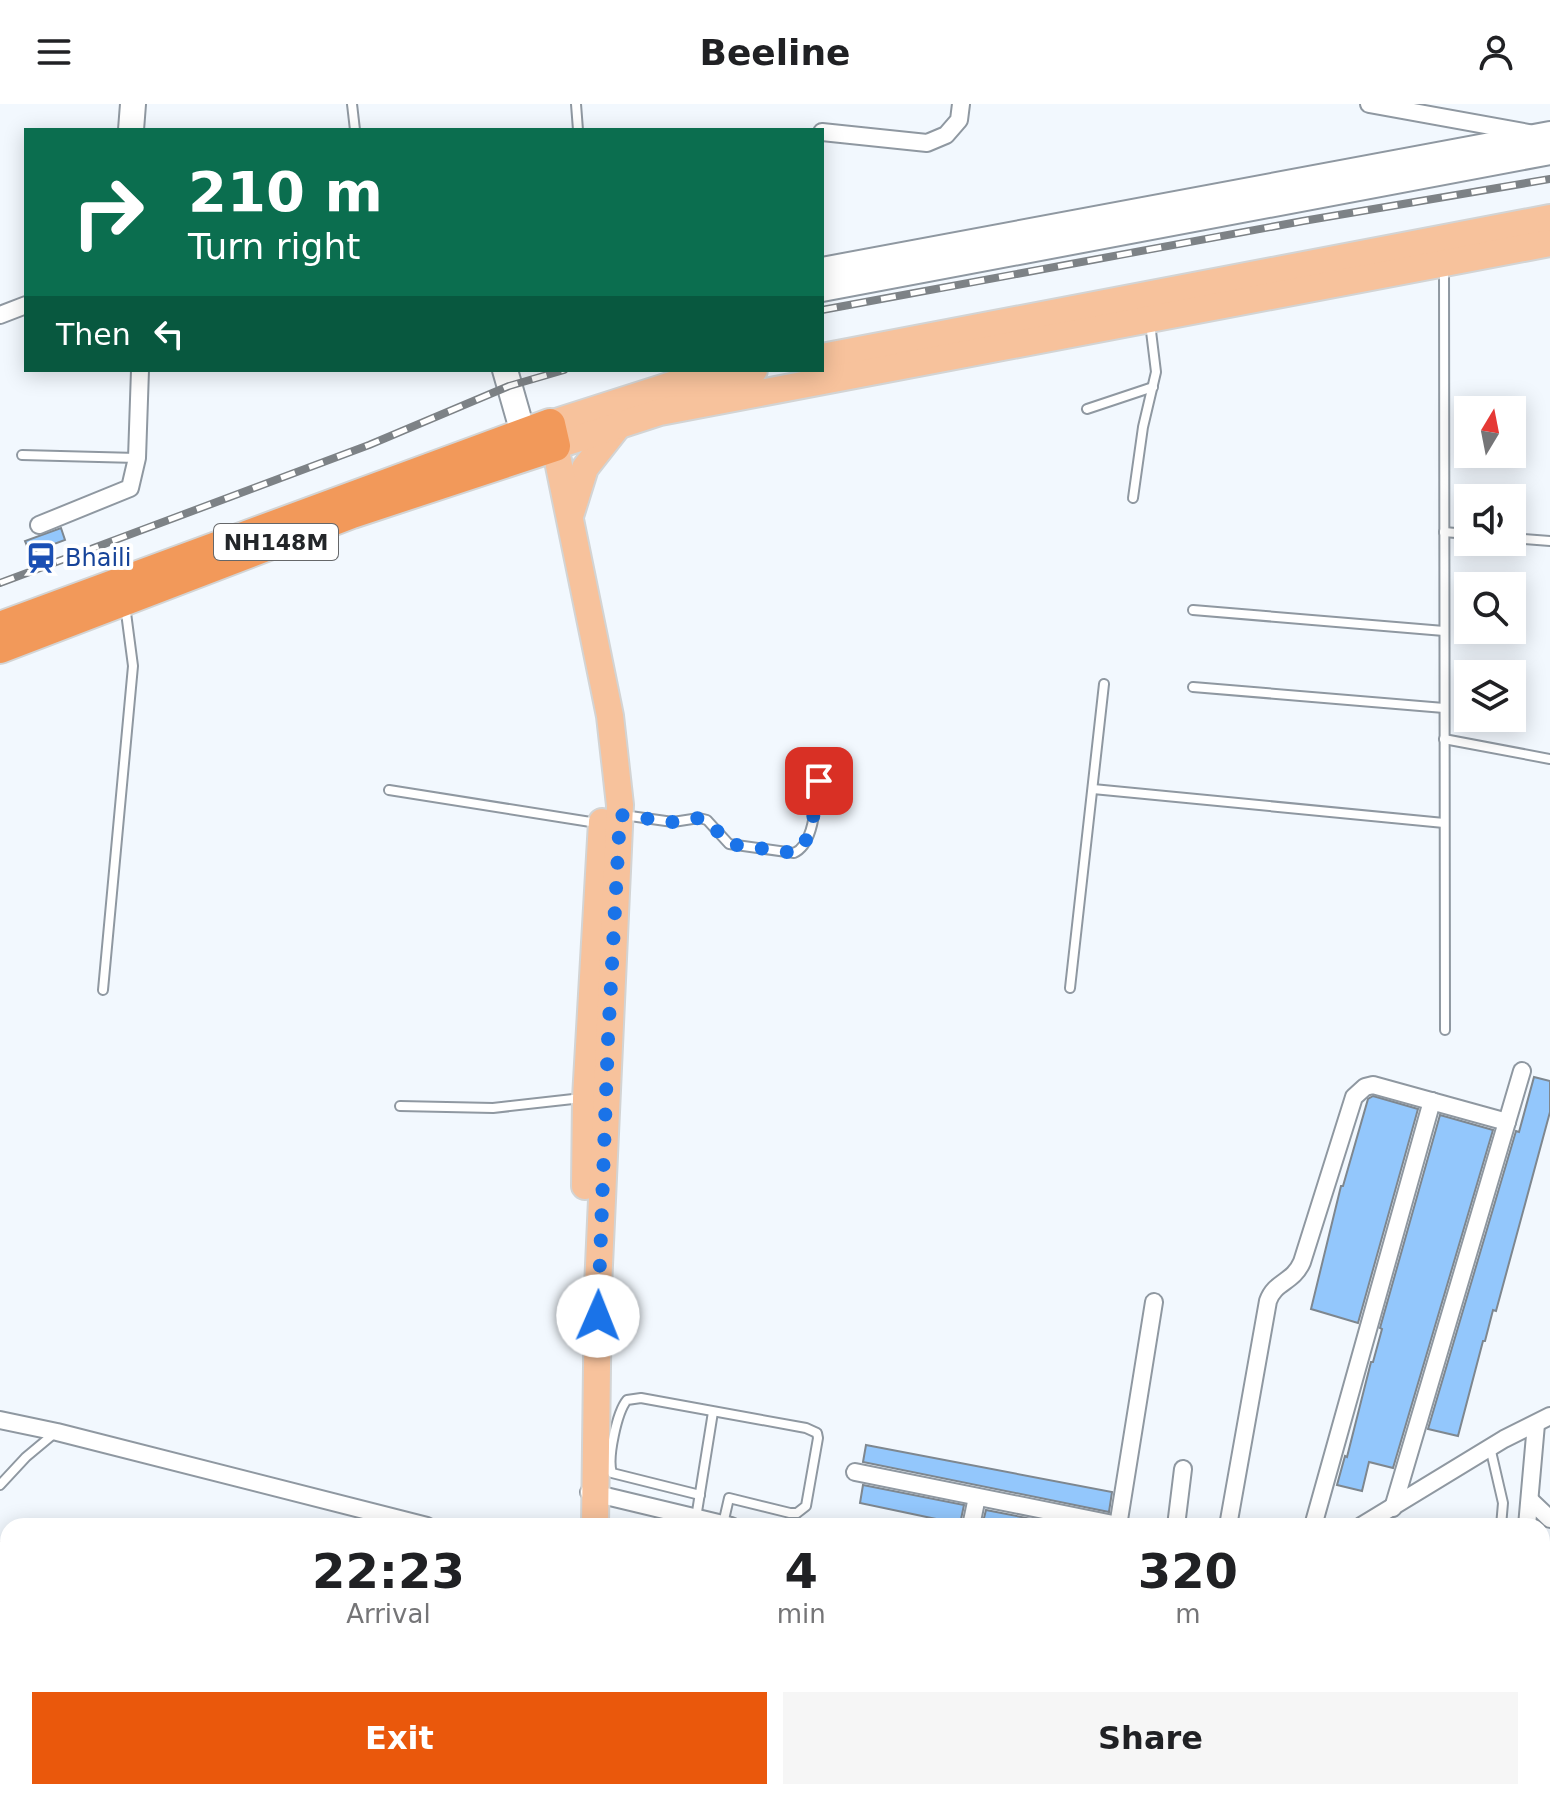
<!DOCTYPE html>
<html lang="en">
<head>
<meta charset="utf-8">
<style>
	:root { --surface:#fff; --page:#f6f6f6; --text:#202124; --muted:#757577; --accent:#ea580c }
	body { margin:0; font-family:"DejaVu Sans",sans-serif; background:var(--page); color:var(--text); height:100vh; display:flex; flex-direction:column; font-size:30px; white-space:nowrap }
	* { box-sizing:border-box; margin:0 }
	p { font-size:26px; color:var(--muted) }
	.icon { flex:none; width:44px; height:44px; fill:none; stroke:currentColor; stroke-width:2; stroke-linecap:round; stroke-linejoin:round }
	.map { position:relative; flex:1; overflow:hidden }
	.side { position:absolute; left:0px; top:1414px; width:1550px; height:282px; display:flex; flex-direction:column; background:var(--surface); border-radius:24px 24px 0 0; box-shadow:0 4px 20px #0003 }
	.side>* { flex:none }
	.banner { position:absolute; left:24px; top:24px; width:800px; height:244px; border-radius:0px; box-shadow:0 4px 20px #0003; background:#0b6e4f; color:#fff; overflow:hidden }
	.needle { width:52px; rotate:10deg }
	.buttons { position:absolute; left:1454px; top:292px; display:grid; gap:16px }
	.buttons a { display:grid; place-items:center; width:72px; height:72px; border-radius:0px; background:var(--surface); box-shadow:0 4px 20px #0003; font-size:40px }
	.pin { position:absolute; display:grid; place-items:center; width:68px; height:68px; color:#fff; margin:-34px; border-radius:16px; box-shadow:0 4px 12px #0006 }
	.me { position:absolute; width:88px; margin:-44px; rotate:1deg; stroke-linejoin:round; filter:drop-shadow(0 0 6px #0008) }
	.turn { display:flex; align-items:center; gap:28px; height:168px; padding:0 32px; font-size:36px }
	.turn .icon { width:104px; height:104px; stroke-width:2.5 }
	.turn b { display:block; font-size:56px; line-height:68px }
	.then { display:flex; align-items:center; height:76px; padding:0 32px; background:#0003; gap:16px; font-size:30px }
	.eta { display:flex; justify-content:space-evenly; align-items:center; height:136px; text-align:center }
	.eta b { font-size:48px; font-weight:700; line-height:56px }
	.button { display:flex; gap:16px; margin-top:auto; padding:16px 32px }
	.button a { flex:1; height:92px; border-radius:0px; background:var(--accent); color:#fff; font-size:32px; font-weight:700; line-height:92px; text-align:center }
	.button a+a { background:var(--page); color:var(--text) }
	header { display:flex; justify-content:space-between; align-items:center; height:104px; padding:0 32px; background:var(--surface); font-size:36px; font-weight:700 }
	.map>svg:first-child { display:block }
	.building { fill:#93c7fc; stroke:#7e878f; stroke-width:2 }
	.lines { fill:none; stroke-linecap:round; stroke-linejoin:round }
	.lane-casing { stroke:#8f98a1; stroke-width:12 }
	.street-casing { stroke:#8f98a1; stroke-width:20 }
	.secondary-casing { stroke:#8f98a1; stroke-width:28 }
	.primary-casing { stroke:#d3d4d4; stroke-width:30 }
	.highway-casing { stroke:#d3d4d4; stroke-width:34 }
	.lane { stroke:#fff; stroke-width:8 }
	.street { stroke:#fff; stroke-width:16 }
	.secondary { stroke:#fff; stroke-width:24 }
	.primary { stroke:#f7c29c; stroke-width:26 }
	.highway { stroke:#f2995a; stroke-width:30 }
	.rail-casing { stroke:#7d8286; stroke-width:8 }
	.rail { stroke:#fff; stroke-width:5; stroke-dasharray:15; stroke-linecap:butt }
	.route { stroke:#1a73e8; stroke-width:14; stroke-dasharray:0 25.2 }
	.labels { text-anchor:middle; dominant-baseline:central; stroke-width:8; stroke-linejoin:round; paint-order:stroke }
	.shield { fill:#fff; stroke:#656769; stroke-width:2 }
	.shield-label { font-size:22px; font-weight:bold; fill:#232629 }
	.transit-label { font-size:24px; fill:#164399; stroke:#fff; text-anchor:start }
</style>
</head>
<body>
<header><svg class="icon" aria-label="menu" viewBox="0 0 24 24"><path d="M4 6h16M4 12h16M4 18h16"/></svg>Beeline<svg class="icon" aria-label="person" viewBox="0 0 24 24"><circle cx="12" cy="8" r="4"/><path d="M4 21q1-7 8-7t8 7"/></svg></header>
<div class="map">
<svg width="1550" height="1695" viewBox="0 0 1550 1695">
	<rect width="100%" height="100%" fill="#f2f8fe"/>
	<!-- building -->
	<g class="building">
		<path d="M61,424L65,436L30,449L25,437Z"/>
		<path d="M1534,973L1550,977V1008L1496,1207L1493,1206L1485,1237H1483L1458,1332L1428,1325L1516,1027L1519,1028Z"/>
		<path d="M1373,992L1418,1005L1358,1219L1311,1205L1341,1082H1343L1368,995Z"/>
		<path d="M1440,1011L1493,1026L1393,1364L1369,1358L1362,1387L1337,1381L1345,1352L1347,1353L1371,1258H1373L1382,1225L1380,1224Z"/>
		<path d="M866,1341L1112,1388L1109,1408L863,1358Z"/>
		<path d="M863,1381L964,1401L960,1420L860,1399Z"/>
		<path d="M986,1406L1067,1422H982Z"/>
	</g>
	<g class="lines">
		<defs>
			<g id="lane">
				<path d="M352,0L355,26"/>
				<path d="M576,0L578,26"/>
				<path d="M1444,163L1445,926"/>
				<path d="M1087,305L1153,283"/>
				<path d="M22,351L137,354"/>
				<path d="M1133,394L1143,323L1156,268L1150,219"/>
				<path d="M1444,428L1468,430"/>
				<path d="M1512,434L1550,437"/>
				<path d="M1193,506L1444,527"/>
				<path d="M1193,583L1444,604"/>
				<path d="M1444,635L1550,655"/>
				<path d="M1093,685L1444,719"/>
				<path d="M389,686L597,719"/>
				<path d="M623,711L673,718L699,714L707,716L729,740L794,749C815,740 815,698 819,677"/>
				<path d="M1070,884L1104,580"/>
				<path d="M103,886L133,562L125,501"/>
				<path d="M400,1002L493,1004L582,994"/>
				<path d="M1490,1343L1503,1399L1501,1422"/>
				<path d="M0,1381L26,1353L56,1328"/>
				<path d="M700,1391L612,1369C607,1354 617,1308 627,1296L641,1294L806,1324L817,1329L818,1334L806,1402L797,1409H790L729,1394L723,1420"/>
				<path d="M696,1414L713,1308"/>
				<path d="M0,1443L8,1444"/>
			</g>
			<g id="street">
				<path d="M1369,0L1529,29"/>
				<path d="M822,28L927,39L946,31L959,16L961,0"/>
				<path d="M0,211L26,201"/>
				<path d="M39,421L130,384L137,354L140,266"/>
				<path d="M0,1316L57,1328L427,1422"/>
				<path d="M855,1368L1118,1421"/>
				<path d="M589,1388L731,1422"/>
				<path d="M1530,1396L1550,1415"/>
				<path d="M1393,1404L1522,967"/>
				<path d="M971,1422L977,1393"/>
				<path d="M1118,1422L1154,1198"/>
				<path d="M1176,1422L1183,1365"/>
				<path d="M1228,1422L1268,1197C1275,1177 1293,1179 1302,1158L1354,993L1365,983L1373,981L1507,1018"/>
				<path d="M1313,1422L1432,997"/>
				<path d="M1361,1422L1504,1335L1550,1312"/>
				<path d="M1527,1422L1536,1320"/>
				<path d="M0,1667L8,1668"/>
				<path d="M0,1683L8,1684"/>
				<path d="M69,1688L148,1695"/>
				<path d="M248,1688L299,1695"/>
				<path d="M231,1695L232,1688"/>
				<path d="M960,1695L961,1688"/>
				<path d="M1478,1695L1480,1688"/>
			</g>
			<g id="secondary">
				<path d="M131,26L133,0"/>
				<path d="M822,166L1550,30"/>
				<path d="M822,185L1550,48"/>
				<path d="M505,266L523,329"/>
			</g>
			<g id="primary">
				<path d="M822,253L1550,114"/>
				<path d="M550,320L675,280L754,266"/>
				<path d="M571,409L585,364L618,322"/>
				<path d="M585,1082L586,994L602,718"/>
				<path d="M595,1422L598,1183L620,701L610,612L555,342L660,308L1550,139"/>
				<path d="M596,1688V1695"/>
			</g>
			<path id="highway" d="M0,523L550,320L555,342L352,409L0,544"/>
		</defs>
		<!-- lane casing -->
		<use href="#lane" class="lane-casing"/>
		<!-- street casing -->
		<use href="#street" class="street-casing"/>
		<!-- secondary casing -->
		<use href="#secondary" class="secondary-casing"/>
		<!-- primary casing -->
		<use href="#primary" class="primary-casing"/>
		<!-- highway casing -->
		<use href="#highway" class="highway-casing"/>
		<!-- lane -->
		<use href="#lane" class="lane"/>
		<!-- street -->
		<use href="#street" class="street"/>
		<!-- secondary -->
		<use href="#secondary" class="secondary"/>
		<!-- primary -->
		<use href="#primary" class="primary"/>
		<!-- highway -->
		<use href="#highway" class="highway"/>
		<defs>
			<g id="rail">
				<path d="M822,206L1303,117L1550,75"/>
				<path d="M0,479L369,341L509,282L564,266"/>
			</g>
		</defs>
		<!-- rail casing -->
		<use href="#rail" class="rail-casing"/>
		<!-- rail -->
		<use href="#rail" class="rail"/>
	</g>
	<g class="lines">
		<!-- route -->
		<path class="route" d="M598,1212L608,936L620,711L673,718L699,714L707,716L729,740L794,749C813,741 815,697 819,677"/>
	</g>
	<!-- icons -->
	<defs>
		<symbol id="station-bare" viewBox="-9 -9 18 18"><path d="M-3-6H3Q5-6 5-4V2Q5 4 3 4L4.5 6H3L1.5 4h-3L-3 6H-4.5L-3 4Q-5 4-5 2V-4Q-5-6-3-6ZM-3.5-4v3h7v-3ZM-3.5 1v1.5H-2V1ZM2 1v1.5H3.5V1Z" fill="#1a4fb4" stroke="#fff" stroke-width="2.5" paint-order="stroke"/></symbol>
	</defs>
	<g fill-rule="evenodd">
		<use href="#station-bare" x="19" y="432" width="44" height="44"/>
	</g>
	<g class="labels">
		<!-- shield labels -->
		<rect class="shield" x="214" y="420" width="124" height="36" rx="6"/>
		<g class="shield-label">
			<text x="276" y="438">NH148M</text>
		</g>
		<!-- transit labels -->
		<g class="transit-label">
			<text x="65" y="454">Bhaili</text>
		</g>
	</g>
</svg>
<div class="buttons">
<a><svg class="needle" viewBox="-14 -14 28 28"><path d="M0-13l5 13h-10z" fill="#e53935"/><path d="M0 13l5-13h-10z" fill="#757577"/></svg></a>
<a><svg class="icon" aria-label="sound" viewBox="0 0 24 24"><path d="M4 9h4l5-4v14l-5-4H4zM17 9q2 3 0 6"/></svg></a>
<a><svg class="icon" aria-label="search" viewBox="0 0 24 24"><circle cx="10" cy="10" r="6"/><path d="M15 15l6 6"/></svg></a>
<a><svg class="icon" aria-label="layers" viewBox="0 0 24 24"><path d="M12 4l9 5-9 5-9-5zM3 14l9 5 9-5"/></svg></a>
</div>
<div class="pin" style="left:819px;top:677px;background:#d93025"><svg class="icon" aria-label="arrive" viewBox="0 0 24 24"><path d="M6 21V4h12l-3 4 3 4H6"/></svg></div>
<svg class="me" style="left:598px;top:1212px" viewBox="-20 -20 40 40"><circle r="19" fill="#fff"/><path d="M0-13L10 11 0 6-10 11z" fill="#1a73e8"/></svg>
<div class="banner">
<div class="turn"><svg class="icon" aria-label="right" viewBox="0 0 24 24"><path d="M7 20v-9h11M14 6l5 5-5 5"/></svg><div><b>210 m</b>Turn right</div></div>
<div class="then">Then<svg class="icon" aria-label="left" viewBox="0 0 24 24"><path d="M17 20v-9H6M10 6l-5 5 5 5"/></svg></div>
</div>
<section class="side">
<div class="eta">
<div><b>22:23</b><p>Arrival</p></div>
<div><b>4</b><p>min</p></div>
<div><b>320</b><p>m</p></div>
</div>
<div class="button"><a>Exit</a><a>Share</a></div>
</section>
</div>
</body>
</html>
